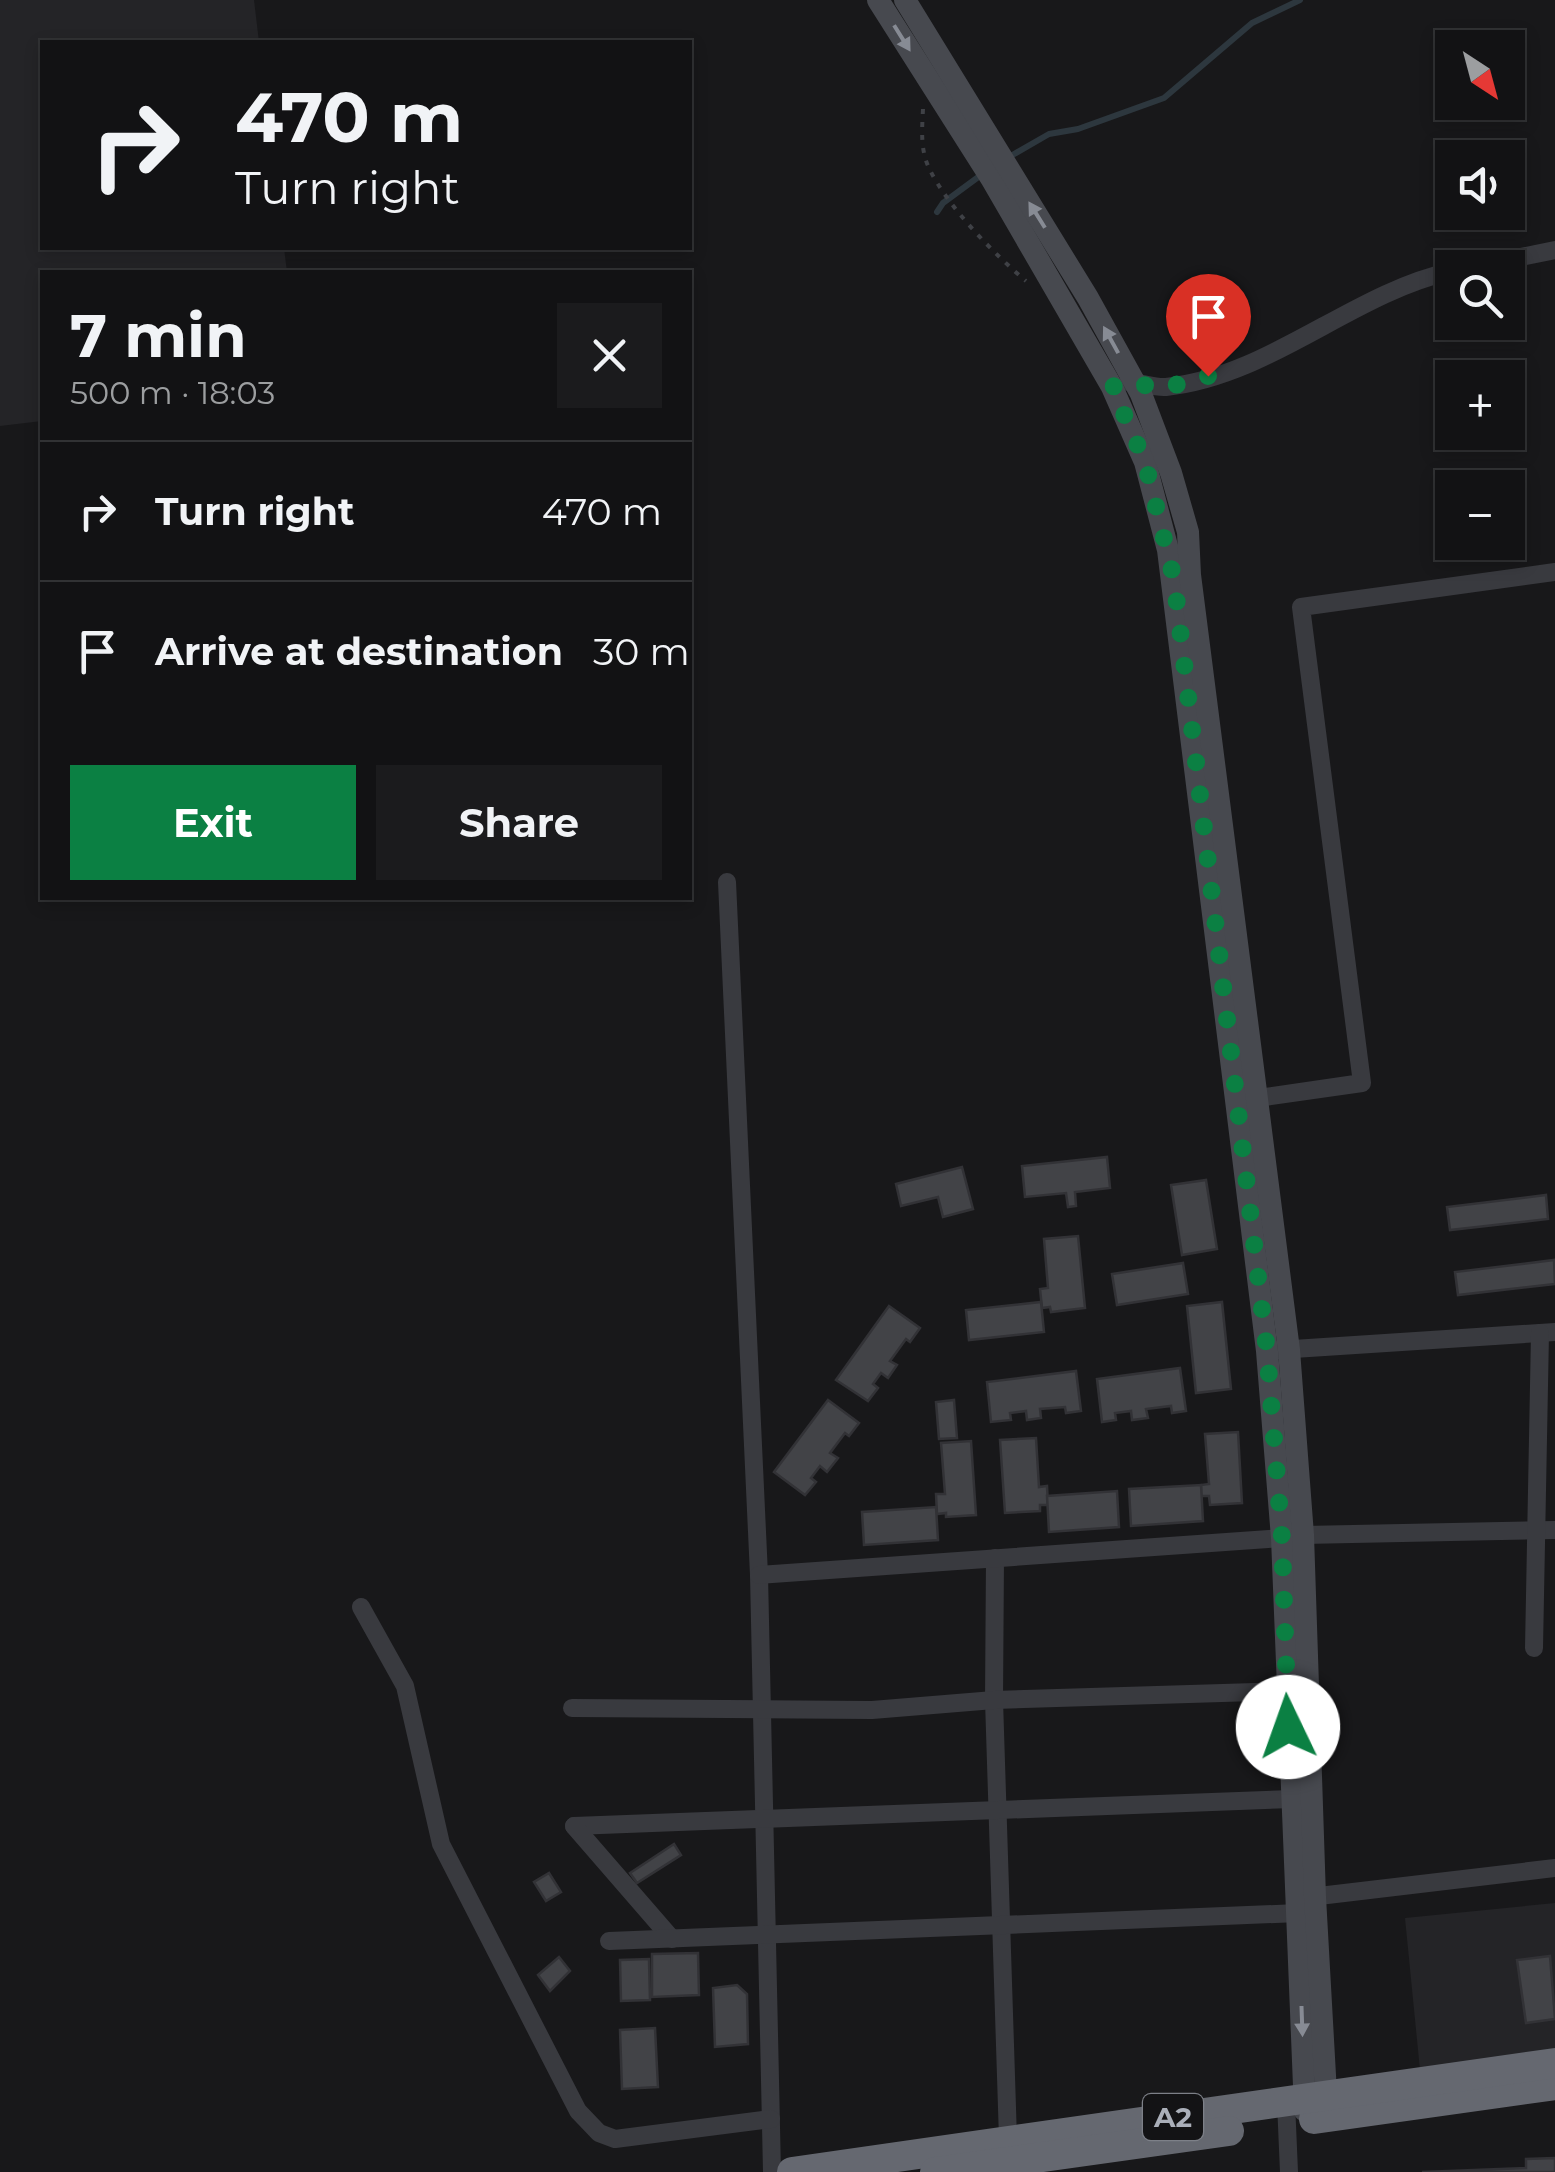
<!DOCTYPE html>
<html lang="en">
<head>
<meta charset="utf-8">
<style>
	:root { --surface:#121214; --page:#1b1b1d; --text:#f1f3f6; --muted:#9c9ea0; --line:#313234; --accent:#0b8043 }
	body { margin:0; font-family:Montserrat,sans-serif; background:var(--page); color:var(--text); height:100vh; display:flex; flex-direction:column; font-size:38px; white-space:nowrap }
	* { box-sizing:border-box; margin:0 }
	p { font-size:32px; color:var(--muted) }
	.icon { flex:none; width:55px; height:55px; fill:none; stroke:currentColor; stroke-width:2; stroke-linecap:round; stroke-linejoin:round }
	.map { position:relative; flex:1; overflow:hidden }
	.side { position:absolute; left:40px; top:270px; width:652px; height:630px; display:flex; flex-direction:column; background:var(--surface); border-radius:0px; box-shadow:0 5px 15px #0003,0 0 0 2px var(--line) }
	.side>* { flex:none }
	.top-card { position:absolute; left:40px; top:40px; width:652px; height:210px; border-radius:0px; box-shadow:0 5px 15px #0003,0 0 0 2px var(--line); background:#121214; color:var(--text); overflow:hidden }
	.needle { width:65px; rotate:144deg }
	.controls { position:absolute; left:1435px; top:30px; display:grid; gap:20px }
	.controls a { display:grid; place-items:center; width:90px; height:90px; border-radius:0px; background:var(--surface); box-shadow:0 5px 15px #0003,0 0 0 2px var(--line); font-size:50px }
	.pin { position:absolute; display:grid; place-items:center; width:85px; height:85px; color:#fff; margin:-102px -42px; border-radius:50% 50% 50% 0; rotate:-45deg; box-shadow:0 0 10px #0007 }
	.pin .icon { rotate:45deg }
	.me { position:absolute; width:110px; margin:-55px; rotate:357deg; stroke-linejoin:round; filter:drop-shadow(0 0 8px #0008) }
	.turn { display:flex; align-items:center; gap:35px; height:210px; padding:0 30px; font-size:45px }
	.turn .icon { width:130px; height:130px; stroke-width:2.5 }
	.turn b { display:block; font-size:70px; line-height:85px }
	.round { display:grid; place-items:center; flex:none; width:105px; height:105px; border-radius:0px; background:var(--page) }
	.overview { display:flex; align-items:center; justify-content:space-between; height:170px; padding:0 30px }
	h1 { font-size:60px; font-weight:700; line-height:75px }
	.button { display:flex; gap:20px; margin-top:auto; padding:20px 30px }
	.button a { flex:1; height:115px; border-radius:0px; background:var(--accent); color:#fff; font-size:40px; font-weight:700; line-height:115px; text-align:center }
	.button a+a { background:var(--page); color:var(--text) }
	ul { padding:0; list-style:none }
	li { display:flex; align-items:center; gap:30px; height:140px; padding:0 30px; border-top:2px solid var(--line) }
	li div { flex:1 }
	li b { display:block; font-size:38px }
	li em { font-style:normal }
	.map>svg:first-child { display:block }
	.built { fill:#242427 }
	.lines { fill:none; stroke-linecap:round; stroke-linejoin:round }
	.stream { stroke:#2d373e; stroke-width:6 }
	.building { fill:#424347; stroke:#323236; stroke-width:2.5 }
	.path { stroke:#3f4146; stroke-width:4; stroke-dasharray:5 8; stroke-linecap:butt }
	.street { stroke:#393a3f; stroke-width:18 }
	.secondary { stroke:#47494f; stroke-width:22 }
	.highway { stroke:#656870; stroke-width:30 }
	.oneway { fill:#878b94 }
	.route { stroke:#0b8043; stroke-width:18; stroke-dasharray:0 32.4 }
	.labels { text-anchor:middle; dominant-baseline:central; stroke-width:9; stroke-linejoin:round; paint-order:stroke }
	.shield { fill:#131315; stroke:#7d8088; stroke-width:2.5 }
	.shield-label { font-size:28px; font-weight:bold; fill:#aaafb9 }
</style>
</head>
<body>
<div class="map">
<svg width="1555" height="2172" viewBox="0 0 1555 2172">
	<rect width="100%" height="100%" fill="#18181a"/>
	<!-- built -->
	<g class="built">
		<path d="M0,0H254L259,42H42V248H284L287,272H42V421L0,426Z"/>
		<path d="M1555,1903V2049L1420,2070L1405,1918Z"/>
	</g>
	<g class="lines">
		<!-- stream -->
		<g class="stream">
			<path d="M1009,157L1049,134L1078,129L1164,98L1252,23L1300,0"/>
			<path d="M937,212L943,203L981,175"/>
		</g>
	</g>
	<!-- building -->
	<g class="building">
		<path d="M1107,1157L1110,1188L1075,1192L1076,1206L1068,1207L1066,1193L1025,1197L1022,1166Z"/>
		<path d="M962,1167L973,1209L943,1217L938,1197L901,1206L896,1184Z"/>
		<path d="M1206,1180L1217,1249L1182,1255L1171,1185Z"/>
		<path d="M1546,1195L1548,1219L1450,1230L1447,1207Z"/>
		<path d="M1078,1236L1085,1308L1051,1312L1050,1307L1042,1308L1040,1289L1048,1288L1044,1239Z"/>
		<path d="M1554,1260L1555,1284L1458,1295L1455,1272Z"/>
		<path d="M1183,1263L1188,1294L1117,1305L1112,1274Z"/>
		<path d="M1041,1302L1044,1332L969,1340L966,1310Z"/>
		<path d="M1222,1302L1231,1389L1196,1393L1187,1306Z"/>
		<path d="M889,1306L920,1328L910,1342L906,1339L890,1361L897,1365L888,1378L881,1373L873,1384L878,1388L868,1401L836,1380Z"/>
		<path d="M1180,1368L1186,1411L1172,1413L1171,1406L1146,1409L1148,1418L1132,1420L1131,1411L1115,1413L1116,1420L1102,1422L1097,1379Z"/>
		<path d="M1076,1371L1081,1411L1066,1413L1065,1407L1040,1409L1041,1418L1027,1420L1026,1411L1010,1413L1011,1420L991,1422L987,1382Z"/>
		<path d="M828,1400L859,1423L849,1436L845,1433L830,1453L838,1458L827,1472L820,1466L811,1478L816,1482L805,1495L774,1472Z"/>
		<path d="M954,1400L957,1438L939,1439L936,1402Z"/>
		<path d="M1238,1432L1242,1503L1210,1505L1209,1496H1201V1485L1209,1484L1205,1434Z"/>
		<path d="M1036,1438L1039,1487L1047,1486L1048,1505H1040V1511L1005,1513L1000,1440Z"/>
		<path d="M971,1441L976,1515L946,1517V1513L937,1514L936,1494H945L941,1443Z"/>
		<path d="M1201,1485L1203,1521L1131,1526L1129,1489Z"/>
		<path d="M1117,1491L1119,1527L1049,1532L1047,1496Z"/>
		<path d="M936,1507L938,1540L864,1545L862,1512Z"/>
		<path d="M674,1844L681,1855L637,1883L630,1873Z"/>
		<path d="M549,1873L561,1892L546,1901L534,1882Z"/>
		<path d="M698,1953L699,1995L652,1997V1954Z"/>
		<path d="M1550,1956L1555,2019L1526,2023L1517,1960Z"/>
		<path d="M559,1957L570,1971L550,1991L538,1975Z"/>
		<path d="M649,1959L650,2000L621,2001L620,1960Z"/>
		<path d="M737,1985L747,1994L748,2044L715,2047L713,1988Z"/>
		<path d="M655,2028L658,2087L622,2089L620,2030Z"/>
		<path d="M1555,2158V2172H1422L1526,2168V2159Z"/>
	</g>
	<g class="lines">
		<!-- path -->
		<path class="path" d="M923,109C922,130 920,151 930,170C948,207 995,255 1026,281"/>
		<!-- street -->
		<g class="street">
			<path d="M1468,268L1555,250"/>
			<path d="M1128,382C1140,382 1154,388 1166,387C1270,376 1352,293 1452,271"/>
			<path d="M727,882L759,1575L772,2172"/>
			<path d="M1258,1098L1362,1083L1301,607L1555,572"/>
			<path d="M1278,1350L1555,1332"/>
			<path d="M1303,1535L1555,1530"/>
			<path d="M995,1558L994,1700L1008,2139"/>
			<path d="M759,1575L1282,1538"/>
			<path d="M361,1607L405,1686L441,1844L578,2111L599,2133L615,2139L771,2119"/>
			<path d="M1534,1648L1540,1333"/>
			<path d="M572,1708L872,1710L994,1700L1286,1691"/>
			<path d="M574,1826L1292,1799"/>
			<path d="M574,1826L672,1939"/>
			<path d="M1302,1898L1555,1868"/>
			<path d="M609,1941L1298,1913"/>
			<path d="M1286,2102L1289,2172"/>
		</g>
		<!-- secondary -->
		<g class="secondary">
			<path d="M878,0L991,178L1112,387L1145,462L1168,550L1267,1351L1282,1538L1305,2111"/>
			<path d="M905,0L1088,298L1141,394L1171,473L1188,532L1190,575L1289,1350L1303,1535L1315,1897L1327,2111"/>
		</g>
		<!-- highway -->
		<g class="highway">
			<path d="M1314,2119L1555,2085"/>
			<path d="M792,2172L1555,2063"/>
			<path d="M935,2172L1229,2131"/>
		</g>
	</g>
	<!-- one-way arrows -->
	<defs><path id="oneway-solid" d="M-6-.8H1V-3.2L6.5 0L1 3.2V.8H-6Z" transform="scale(2.5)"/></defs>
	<g class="oneway">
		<use href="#oneway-solid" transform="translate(902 38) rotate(58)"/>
		<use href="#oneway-solid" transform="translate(1037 215) rotate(-122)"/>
		<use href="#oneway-solid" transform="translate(1111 340) rotate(-119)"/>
		<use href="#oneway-solid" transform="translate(1302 2021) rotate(88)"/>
	</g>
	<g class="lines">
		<!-- route -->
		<path class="route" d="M1208,376L1164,388L1124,382L1112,387L1145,462L1174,579L1267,1351L1282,1538L1288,1727"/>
	</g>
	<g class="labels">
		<!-- shield labels -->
		<rect class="shield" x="1143" y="2094" width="60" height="46" rx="8"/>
		<g class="shield-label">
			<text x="1173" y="2117">A2</text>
		</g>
	</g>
</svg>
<div class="controls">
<a><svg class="needle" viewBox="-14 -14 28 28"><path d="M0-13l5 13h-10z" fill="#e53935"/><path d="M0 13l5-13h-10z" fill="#9c9ea0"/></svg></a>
<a><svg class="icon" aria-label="sound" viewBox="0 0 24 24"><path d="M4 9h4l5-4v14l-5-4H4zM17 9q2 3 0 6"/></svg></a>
<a><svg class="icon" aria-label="search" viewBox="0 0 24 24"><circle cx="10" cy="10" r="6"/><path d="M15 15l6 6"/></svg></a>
<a>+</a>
<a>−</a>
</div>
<div class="pin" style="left:1208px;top:376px;background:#d93025"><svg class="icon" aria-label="arrive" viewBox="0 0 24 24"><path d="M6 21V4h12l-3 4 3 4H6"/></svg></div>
<svg class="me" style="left:1288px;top:1727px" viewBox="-20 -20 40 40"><circle r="19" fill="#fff"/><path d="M0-13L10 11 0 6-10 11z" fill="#0b8043"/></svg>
<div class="top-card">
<div class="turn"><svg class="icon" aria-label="right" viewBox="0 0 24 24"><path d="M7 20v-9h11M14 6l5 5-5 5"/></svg><div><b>470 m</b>Turn right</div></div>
</div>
<section class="side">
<div class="overview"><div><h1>7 min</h1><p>500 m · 18:03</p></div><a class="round"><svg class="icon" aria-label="close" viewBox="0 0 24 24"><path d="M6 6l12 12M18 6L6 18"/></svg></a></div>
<ul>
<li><svg class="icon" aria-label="right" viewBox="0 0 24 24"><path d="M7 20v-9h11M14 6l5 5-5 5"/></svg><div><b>Turn right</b></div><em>470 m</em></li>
<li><svg class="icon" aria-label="arrive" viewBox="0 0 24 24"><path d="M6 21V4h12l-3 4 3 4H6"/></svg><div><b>Arrive at destination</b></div><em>30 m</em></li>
</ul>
<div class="button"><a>Exit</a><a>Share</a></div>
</section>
</div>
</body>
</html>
